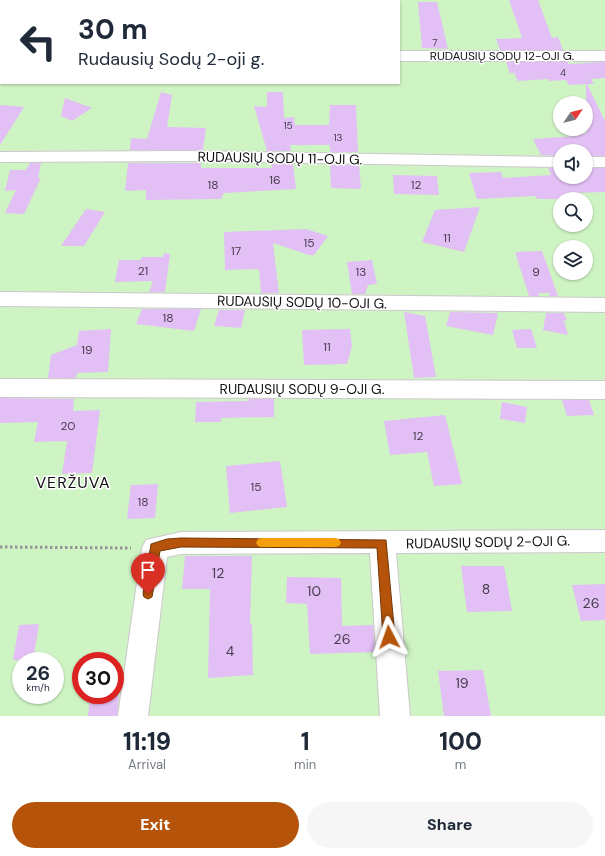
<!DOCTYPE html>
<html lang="en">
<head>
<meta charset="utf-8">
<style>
	:root { --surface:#fff; --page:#f6f6f7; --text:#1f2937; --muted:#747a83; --accent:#b45309 }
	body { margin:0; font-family:"DM Sans",sans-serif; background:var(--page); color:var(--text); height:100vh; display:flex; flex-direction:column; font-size:15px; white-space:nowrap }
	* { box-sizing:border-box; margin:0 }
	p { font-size:13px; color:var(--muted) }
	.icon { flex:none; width:22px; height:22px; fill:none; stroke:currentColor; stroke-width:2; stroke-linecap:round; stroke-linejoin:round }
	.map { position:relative; height:716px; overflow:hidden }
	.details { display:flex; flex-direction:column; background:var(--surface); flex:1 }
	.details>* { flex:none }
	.top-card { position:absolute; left:0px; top:0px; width:400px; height:84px; box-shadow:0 1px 3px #0004; background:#fff; color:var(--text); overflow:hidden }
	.needle { width:26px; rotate:55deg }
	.controls { position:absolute; left:553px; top:96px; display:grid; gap:8px }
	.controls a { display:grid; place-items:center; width:40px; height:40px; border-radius:50%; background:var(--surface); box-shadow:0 1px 3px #0004; font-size:20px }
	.speed { position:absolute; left:12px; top:652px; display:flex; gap:8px; font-size:20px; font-weight:700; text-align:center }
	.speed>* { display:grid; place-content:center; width:52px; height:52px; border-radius:50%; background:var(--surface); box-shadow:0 1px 3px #0004; line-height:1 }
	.speed small { font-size:10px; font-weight:400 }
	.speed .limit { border:6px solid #d22; background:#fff; color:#111 }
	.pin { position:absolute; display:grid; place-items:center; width:34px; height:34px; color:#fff; margin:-41px -17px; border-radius:50% 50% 50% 0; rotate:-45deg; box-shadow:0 0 4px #0007 }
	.pin .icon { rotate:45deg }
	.me { position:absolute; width:44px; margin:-22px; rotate:356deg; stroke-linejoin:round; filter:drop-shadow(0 0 3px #0008) }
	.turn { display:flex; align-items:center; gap:14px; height:84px; padding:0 12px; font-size:18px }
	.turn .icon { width:52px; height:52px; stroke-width:2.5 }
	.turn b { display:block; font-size:28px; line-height:34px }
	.eta { display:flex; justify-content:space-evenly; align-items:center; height:68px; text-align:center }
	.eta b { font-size:24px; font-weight:800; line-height:28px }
	.action { display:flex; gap:8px; margin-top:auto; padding:8px 12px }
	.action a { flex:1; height:46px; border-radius:24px; background:var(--accent); color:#fff; font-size:16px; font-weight:800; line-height:46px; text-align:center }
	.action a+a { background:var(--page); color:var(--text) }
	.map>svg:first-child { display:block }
	.green { fill:#cff4c4; fill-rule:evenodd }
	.building { fill:#e2bff5 }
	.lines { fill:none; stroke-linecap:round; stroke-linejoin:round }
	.minor-casing { stroke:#ccc7cc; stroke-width:2 }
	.path { stroke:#979398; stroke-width:3; stroke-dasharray:2.5 2.5; stroke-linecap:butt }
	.minor { fill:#fff; fill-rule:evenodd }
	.route { fill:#b45309; stroke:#753606 }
	.slow { fill:#f59e0b }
	.labels { text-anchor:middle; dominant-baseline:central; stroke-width:3; stroke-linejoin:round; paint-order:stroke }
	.far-number-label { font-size:10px; fill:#463c4b }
	.far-street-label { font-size:12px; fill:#121012; stroke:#fff }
	.number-label { font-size:12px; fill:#463c4b }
	.street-label { font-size:14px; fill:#121012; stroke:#fff }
	.near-number-label { font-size:14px; fill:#463c4b }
	.quarter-label { font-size:16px; letter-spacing:1px; fill:#121012; stroke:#fff }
</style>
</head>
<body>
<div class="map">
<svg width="605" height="716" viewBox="0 0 605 716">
	<rect width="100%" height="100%" fill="#fcf7fd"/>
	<!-- green -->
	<path class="green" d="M0,0H605V716H0ZM1,1H399V83H1ZM560,103H586V129H560ZM560,151H586V177H560ZM560,199H586V225H560ZM560,247H586V273H560ZM21,661H55V695H21ZM81,661H115V695H81Z"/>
	<!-- building -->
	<g class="building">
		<path d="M509,0H538L552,38L558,37L563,50H500L496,39L522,38Z"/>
		<path d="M418,2H437L448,49L422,48Z"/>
		<path d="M506,62H568V64L605,62V78L591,79L594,84H587L605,121V156H586V151H560V156L541,155L533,139L578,136L577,134H586V84L569,85L566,80L549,81V79L518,81L514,73H510Z"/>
		<path d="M161,92L172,95L167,127L206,128L203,150H130L131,138L147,139Z"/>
		<path d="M267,92H283L284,118L294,117L295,125H329L330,105H356L358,152H330V145H290L291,151H267L254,106L267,107Z"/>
		<path d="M65,98L92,108L72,121L61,116Z"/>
		<path d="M0,105L24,107L0,145Z"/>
		<path d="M30,163H41L38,178H41L24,214L5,213L16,190L5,191L10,170H26Z"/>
		<path d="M128,163H201V168H272L271,164H293L296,189L224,193L221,199L146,200V190L125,191Z"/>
		<path d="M330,165H359L361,189L331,188Z"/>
		<path d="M548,168H560V177H586V168H605V192L570,193L573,199H537L536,196L477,199L469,173L501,172L503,178L551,175Z"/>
		<path d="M393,175L437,176L439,195L394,194Z"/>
		<path d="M480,207L464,252L422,242L435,210Z"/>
		<path d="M86,209L105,212L84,246H61Z"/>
		<path d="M306,229L328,236L314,255H309L273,243L279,293H261L259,269L225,270L224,232Z"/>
		<path d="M542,251L552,279L558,296H549L550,293H539V296H529L515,252Z"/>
		<path d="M164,253L170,254L165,292H149L153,281L115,282L119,260H141V257H163Z"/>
		<path d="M372,260L377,284L368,285L365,294H352L347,262Z"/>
		<path d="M142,309H201L194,331L136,324Z"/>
		<path d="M219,310H245L241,328L214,326Z"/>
		<path d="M404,312L425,316L436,377L414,378Z"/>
		<path d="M450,312L498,313L493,335L446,326Z"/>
		<path d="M546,313H564L567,320L564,321L568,335L543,330Z"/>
		<path d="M111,329L108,372L77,373L76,378H48L51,355L77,345L79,331Z"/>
		<path d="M350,329L352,346L347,364L304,365L302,330Z"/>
		<path d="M531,329L537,348H517L512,330Z"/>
		<path d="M0,398L74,399L73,411L100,410L92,473L62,474L67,441L34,442L38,422L0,423Z"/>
		<path d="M249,399H274V417L221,418V422H195L196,402L248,401Z"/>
		<path d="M562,400H589L594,415L567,416Z"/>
		<path d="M502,402L527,407L525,423L500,419Z"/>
		<path d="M445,415L462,484L434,486L427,452L390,455L384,421Z"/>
		<path d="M280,461L287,507L230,513L226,466Z"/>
		<path d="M158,484L155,518L127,519L131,485Z"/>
		<path d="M185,556H252L250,624H252L253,675L208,678L210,589H182Z"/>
		<path d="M461,566H504L512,611L467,612Z"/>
		<path d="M287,577L341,578L342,626L373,625L375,652L310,654L307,604L286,603Z"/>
		<path d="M605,584V620L581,621L572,585Z"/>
		<path d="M39,624L33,661L13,660L19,625Z"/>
		<path d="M483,670L491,716H444L438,671Z"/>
		<path d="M90,695H119L117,716H88Z"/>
	</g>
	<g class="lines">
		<defs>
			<g id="minor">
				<rect x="0" y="50" width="1" height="10"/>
				<rect x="399" y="51" width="206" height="10"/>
				<path d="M185,151L560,157V167L185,161L0,162V152Z"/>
				<rect x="586" y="157" width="19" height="10"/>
				<path d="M0,292L605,298V312L0,306Z"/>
				<path d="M0,379L605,381V399L0,397Z"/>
				<path d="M605,530V552L396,553L410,716H380L370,553L181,554L167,557L148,716H118L142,548L146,540L181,532Z"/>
			</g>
		</defs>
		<!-- minor casing -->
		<use href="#minor" class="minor-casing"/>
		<!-- path -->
		<path class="path" d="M0,547L131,548"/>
		<!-- minor -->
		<use href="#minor" class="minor"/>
	</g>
	<!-- route -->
	<path class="route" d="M181,538L386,540L395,637L393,641L389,643L385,641L383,637L377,548L181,547L160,551L152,597L148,599L144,597L143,594L151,544L167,539Z"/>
	<!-- slow -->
	<path class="slow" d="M261,538H335L339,539L341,543L339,546L335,547H261L258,546L256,543L258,539Z"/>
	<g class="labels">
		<!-- far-number labels -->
		<g class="far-number-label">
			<text x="435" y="42">7</text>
			<text x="563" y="72">4</text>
			<text x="288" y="125">15</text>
			<text x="338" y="137">13</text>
		</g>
		<!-- far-street labels -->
		<g class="far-street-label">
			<text x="502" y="56">RUDAUSIŲ SODŲ 12-OJI G.</text>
		</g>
		<!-- number labels -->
		<g class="number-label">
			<text x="275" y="180">16</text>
			<text x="213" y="185">18</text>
			<text x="416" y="185">12</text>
			<text x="447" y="238">11</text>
			<text x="309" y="243">15</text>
			<text x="236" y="251">17</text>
			<text x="143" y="271">21</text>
			<text x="361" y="272">13</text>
			<text x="536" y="272">9</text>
			<text x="168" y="318">18</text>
			<text x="327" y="347">11</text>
			<text x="87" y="350">19</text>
			<text x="68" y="426">20</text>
			<text x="418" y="436">12</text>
			<text x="256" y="487">15</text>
			<text x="143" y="502">18</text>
		</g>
		<!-- street labels -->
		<g class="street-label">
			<text transform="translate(280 158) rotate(1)">RUDAUSIŲ SODŲ 11-OJI G.</text>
			<text transform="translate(302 302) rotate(1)">RUDAUSIŲ SODŲ 10-OJI G.</text>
			<text x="302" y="389">RUDAUSIŲ SODŲ 9-OJI G.</text>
			<text transform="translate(488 542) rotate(-1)">RUDAUSIŲ SODŲ 2-OJI G.</text>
		</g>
		<!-- near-number labels -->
		<g class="near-number-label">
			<text x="218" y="573">12</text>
			<text x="486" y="589">8</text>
			<text x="314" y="591">10</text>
			<text x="591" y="603">26</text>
			<text x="342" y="639">26</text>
			<text x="230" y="651">4</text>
			<text x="462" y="683">19</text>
		</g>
		<!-- quarter labels -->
		<g class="quarter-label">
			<text x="73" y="482">VERŽUVA</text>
		</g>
	</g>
</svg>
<div class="controls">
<a><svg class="needle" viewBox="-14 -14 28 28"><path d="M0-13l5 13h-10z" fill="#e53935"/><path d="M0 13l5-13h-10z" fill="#747a83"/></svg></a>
<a><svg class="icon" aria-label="sound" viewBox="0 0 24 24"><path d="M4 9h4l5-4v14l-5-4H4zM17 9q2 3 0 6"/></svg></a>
<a><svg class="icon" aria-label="search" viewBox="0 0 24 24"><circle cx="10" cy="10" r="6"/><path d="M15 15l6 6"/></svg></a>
<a><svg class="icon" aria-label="layers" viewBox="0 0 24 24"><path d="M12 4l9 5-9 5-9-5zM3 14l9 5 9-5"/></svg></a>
</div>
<div class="speed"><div>26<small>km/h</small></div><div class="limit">30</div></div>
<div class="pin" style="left:148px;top:594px;background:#d93025"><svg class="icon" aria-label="arrive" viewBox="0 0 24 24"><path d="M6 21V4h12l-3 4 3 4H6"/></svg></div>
<svg class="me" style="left:389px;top:637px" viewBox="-20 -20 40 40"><path d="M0-17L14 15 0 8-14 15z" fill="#b45309" stroke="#fff" stroke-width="4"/></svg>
<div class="top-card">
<div class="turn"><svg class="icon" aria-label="left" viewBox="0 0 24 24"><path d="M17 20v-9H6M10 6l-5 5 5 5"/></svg><div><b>30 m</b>Rudausių Sodų 2-oji g.</div></div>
</div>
</div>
<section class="details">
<div class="eta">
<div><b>11:19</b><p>Arrival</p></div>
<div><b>1</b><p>min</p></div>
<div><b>100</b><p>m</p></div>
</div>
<div class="action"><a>Exit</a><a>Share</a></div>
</section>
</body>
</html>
